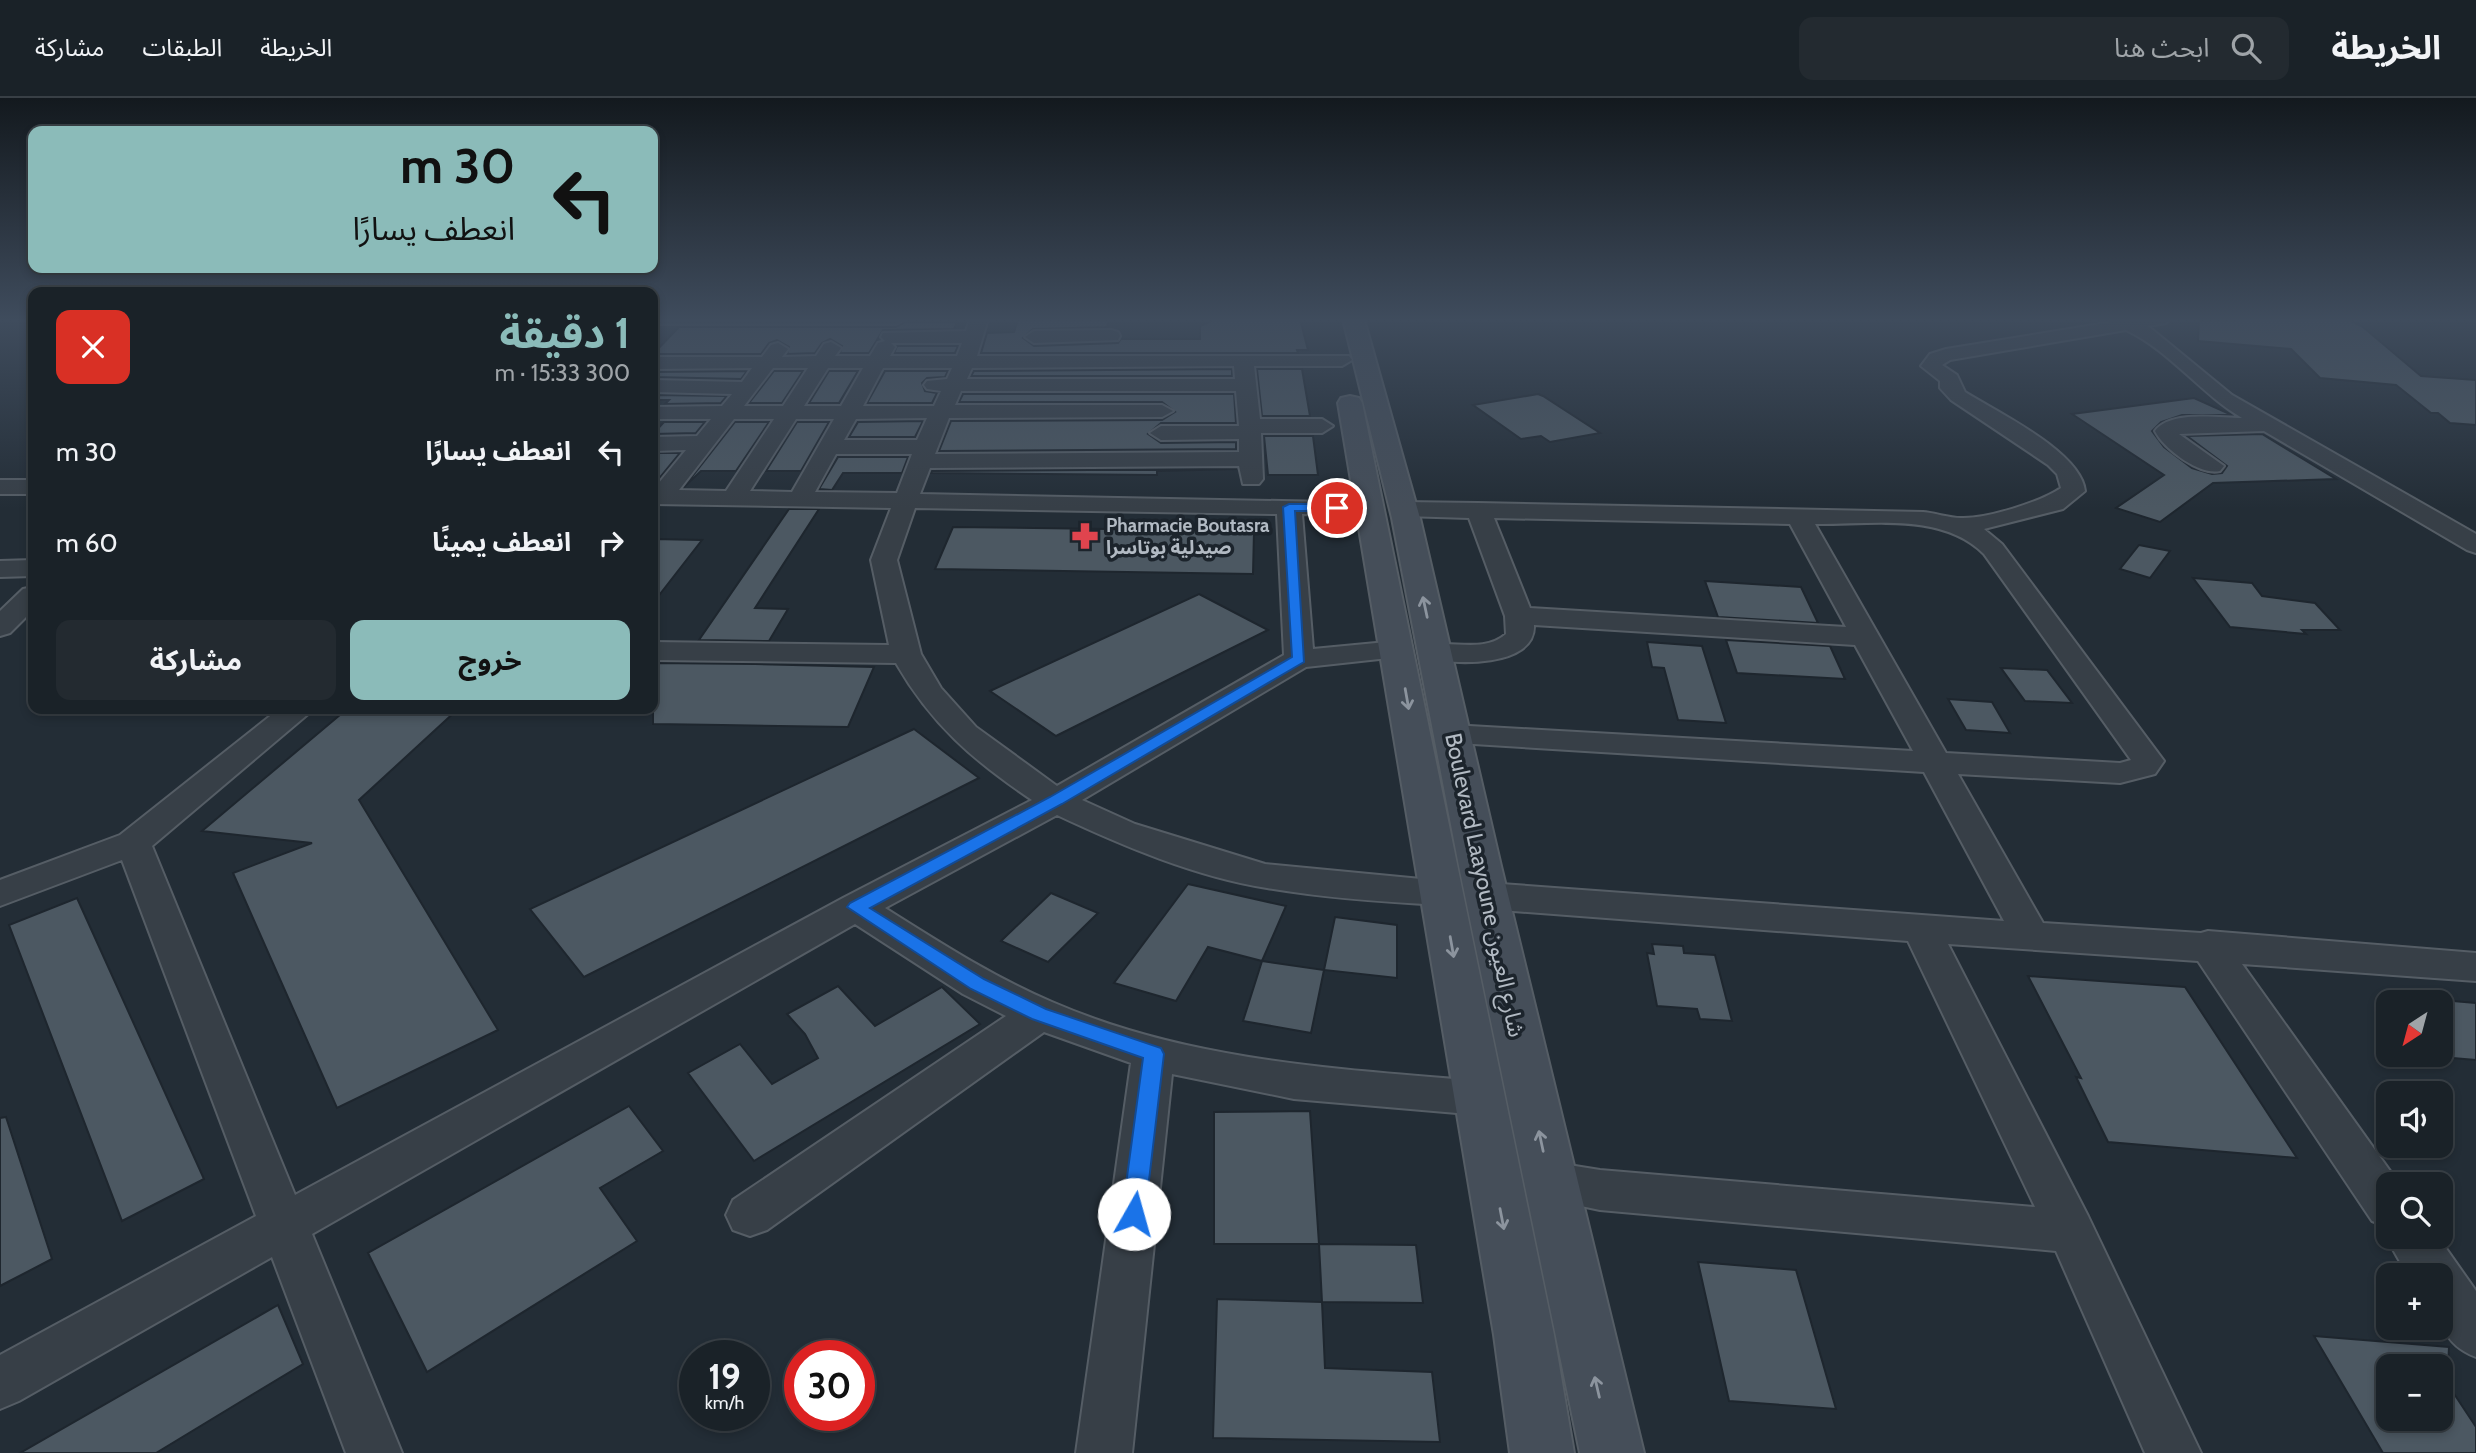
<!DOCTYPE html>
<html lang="ar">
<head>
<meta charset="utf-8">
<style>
	:root { --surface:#1a2228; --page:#232a30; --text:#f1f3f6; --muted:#9fa4a8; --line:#383f45; --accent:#8bbbb9 }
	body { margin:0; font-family:Cabin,"Noto Sans Arabic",sans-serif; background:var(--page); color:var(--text); direction:rtl; height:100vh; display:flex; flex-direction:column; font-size:26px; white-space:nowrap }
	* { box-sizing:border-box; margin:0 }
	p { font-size:23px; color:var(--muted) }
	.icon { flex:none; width:38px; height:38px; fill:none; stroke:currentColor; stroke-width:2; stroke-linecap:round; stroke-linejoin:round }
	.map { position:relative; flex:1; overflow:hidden; direction:ltr }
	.details { position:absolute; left:28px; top:189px; width:630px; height:427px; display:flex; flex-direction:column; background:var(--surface); border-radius:14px; box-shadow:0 4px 10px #0003,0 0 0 2px var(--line); direction:rtl }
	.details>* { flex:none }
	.hud { position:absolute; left:28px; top:28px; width:630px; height:147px; border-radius:14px; box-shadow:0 4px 10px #0003,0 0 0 2px var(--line); direction:rtl; background:#8bbbb9; color:#111; overflow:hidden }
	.needle { width:46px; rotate:216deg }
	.tools { position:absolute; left:2376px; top:892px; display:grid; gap:14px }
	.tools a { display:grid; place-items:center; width:77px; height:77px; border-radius:14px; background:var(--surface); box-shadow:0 4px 10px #0003,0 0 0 2px var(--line); font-size:35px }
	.speed { position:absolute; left:679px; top:1242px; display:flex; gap:14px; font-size:35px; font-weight:700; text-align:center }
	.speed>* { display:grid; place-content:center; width:91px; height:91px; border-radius:50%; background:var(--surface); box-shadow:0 4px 10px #0003,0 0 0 2px var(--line); line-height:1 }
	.speed small { font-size:18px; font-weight:400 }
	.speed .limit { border:10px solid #d22; background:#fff; color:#111 }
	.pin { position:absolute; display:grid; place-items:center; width:60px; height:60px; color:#fff; margin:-30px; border:4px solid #fff; border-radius:50%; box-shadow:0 2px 7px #0007 }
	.me { position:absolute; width:77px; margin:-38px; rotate:7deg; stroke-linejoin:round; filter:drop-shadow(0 0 5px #0008) }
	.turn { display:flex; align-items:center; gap:24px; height:147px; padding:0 28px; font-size:32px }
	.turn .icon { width:91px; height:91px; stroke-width:2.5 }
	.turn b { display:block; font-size:49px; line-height:60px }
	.round { display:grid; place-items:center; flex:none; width:74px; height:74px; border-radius:14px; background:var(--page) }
	.headline { display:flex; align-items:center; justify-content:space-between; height:119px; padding:0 28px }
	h1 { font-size:42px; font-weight:700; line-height:52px; color:var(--accent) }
	.action { display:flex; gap:14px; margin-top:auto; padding:14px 28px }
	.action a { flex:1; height:80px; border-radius:14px; background:var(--accent); color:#111; font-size:28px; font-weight:700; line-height:80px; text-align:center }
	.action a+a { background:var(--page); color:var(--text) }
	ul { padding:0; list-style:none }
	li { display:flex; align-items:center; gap:21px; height:91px; padding:0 28px }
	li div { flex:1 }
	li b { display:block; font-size:26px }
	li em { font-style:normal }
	header { display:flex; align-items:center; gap:42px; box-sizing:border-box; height:98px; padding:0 35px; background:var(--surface); border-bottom:2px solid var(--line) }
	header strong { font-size:33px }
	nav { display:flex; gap:38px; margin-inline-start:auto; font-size:24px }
	.search { width:490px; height:63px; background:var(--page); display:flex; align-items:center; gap:18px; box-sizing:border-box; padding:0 24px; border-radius:14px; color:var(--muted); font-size:26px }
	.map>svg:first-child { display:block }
	.building { fill:#4c5862; stroke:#1e262e; stroke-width:2 }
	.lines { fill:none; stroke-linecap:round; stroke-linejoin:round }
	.street-casing { stroke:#555d65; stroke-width:4 }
	.secondary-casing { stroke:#555d65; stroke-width:4 }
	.street { fill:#373f47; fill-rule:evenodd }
	.secondary { fill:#454e59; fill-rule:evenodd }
	.oneway { stroke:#8c949e }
	.route { fill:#1a73e8; stroke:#114b97; stroke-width:2 }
	.labels { text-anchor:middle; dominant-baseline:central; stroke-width:7; stroke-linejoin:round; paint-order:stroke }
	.far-poi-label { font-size:19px; font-weight:bold; fill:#b2bac3; stroke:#1c242c; text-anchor:start }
	.street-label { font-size:23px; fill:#b2bac3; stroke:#1c242c }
</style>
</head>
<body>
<header>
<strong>الخريطة</strong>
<div class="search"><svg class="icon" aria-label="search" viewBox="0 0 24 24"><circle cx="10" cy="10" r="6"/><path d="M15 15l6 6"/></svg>ابحث هنا</div>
<nav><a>الخريطة</a><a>الطبقات</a><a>مشاركة</a></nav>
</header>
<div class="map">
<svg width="2476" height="1355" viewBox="0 0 2476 1355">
	<rect width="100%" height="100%" fill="#232d36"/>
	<!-- building -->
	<g class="building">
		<path d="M1216,221H1300L1308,252H1297L1298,255H981L987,235L1014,234L1018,222H1109L1107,229L1033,231L1023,240L1034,248L1118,245L1121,241H1200V228Z"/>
		<path d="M2232,221H2348L2363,229L2421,278L2476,282V327L2450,325L2438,315H2431L2396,287L2320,280L2291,251L2198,243L2199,223H2235Z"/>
		<path d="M905,224H957L954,231L883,232L869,255H840L842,248L830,241L822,245L815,255L787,256L789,249L777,242L769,245L761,256H653L679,229H896Z"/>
		<path d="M897,248H958L955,255H894Z"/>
		<path d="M1232,271V278H971L974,273Z"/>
		<path d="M1257,271H1302L1310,318H1262Z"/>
		<path d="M747,273L741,281L653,279V274Z"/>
		<path d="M774,273H803L782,305H749Z"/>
		<path d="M829,273H858L839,305H809Z"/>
		<path d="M885,273H948L945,279L927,280L922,285L925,293L937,295L932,305H867Z"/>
		<path d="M963,296H1234L1236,325H1161L1148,336L1161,345L1236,344V351L939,353L951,323L1162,322L1175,314L1162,304H959Z"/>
		<path d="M1538,296L1543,298L1600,335L1550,344L1541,338L1521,341L1473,307Z"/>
		<path d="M653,297L727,298L721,305L665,306L669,302H653Z"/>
		<path d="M2194,300L2232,317H2182L2161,324L2152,333L2164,349L2192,370L2212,376L2222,375L2227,368L2187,338L2262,336L2336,381L2213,385L2160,424L2116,410L2164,377L2072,316Z"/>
		<path d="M923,323L915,339H849L858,324Z"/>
		<path d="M664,324H705L696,335L653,336Z"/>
		<path d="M735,324H769L736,373H701L684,389Z"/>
		<path d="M797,324H829L801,373H766Z"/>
		<path d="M1264,338H1313L1318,377H1268Z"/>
		<path d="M653,355H680L653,388Z"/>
		<path d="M838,359H908L902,375H843L832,392L819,391Z"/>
		<path d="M1237,371L1157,373V377L931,375L932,373Z"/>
		<path d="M789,411H819L755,510L788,511L769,543L699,542Z"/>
		<path d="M953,429L1254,433L1253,476L935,471Z"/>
		<path d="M653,441L702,442L653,505Z"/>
		<path d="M2139,447L2170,453L2150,480L2120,471Z"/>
		<path d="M2193,480L2252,485L2262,498L2315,505L2340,532H2302L2306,536L2230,529Z"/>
		<path d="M1705,483L1801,489L1818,525L1718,519Z"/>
		<path d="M1199,496L1268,532L1056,638L990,593Z"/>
		<path d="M1726,542L1830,548L1845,581L1737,575Z"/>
		<path d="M1647,544L1702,548L1726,625L1678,622L1664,570L1652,569Z"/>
		<path d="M653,565L755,566L874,569L848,629L722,627L653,626Z"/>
		<path d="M2001,570L2047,572L2072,605L2025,603Z"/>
		<path d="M1948,601L1992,604L2010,635L1966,632Z"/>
		<path d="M347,611H458L359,702L498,932L337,1010L233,775L312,745L202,733Z"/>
		<path d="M914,631L979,680L584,879L530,811Z"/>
		<path d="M1188,786L1286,808L1262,863L1208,849L1176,903L1114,885Z"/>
		<path d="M1051,795L1098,815L1048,864L1001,843Z"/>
		<path d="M77,800L204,1081L122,1123L9,827Z"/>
		<path d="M1335,819L1397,827V880L1324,872Z"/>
		<path d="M1652,846L1683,848L1684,855L1715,857L1732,923L1700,921L1697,911L1657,908L1647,855L1654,856Z"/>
		<path d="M1262,863L1324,872L1311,935L1243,923Z"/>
		<path d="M2028,878L2185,889L2297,1060L2108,1044L2076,979L2081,980Z"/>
		<path d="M838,888L875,928L942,889L980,926L754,1063L688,975L740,946L772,986L818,960L805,936L787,916Z"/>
		<path d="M2441,902L2476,905V962L2441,959Z"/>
		<path d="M629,1008L663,1053L600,1090L637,1143L427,1274L368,1155Z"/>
		<path d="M1310,1013L1319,1146H1214V1014Z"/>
		<path d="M6,1019L52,1161L0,1188V1020Z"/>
		<path d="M1319,1146L1416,1147L1423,1205L1322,1204Z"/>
		<path d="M1698,1164L1796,1172L1836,1311L1729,1303Z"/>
		<path d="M1217,1201L1322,1204L1325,1270L1432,1274L1440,1344L1213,1340Z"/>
		<path d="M278,1207L303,1266L156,1355H20Z"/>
		<path d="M2314,1238L2449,1249L2448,1269H2389V1321H2441V1276L2476,1329V1355H2383Z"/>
	</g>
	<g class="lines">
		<defs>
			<g id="street">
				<path d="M653,221H905L896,226H653Z"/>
				<path d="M970,221H988L977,258H1349L1352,262L1342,268H1254L1260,321H1322L1333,328L1322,335H1261L1263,381L1259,386H1243L1239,368L930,370L920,396L1380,405L1383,410L1380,415L1371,417L1302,416L1313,551L1397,543L1407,546L1412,552L1407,558L1306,569L1082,702L1135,726L1265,766L1442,783L1455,786L1461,795L1455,804L1442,807C1384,804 1325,800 1267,790C1196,779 1121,747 1057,717L885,810C939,844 993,879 1052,904C1187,963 1336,971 1480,983L1495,988L1502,1000L1495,1012L1480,1017L1294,1001L1172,976L1132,1355H1076L1131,965L1044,934L767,1132L750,1138L733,1132L726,1117L733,1102L1006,918L963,896L855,826L312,1136L402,1355H346L272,1159L19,1303L0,1311V1257L256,1118L122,762L0,808V782L120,737L279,611H314L152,748L295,1097L843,800L1032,702C974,663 931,626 896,565L653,562V544L889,547L871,462L891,410L653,406V392L686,352L653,353V339L697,338L711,321H653V309L722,308L732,296L653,294V282L742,284L752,270L653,271V259H762L771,247L778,245L788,251L782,259L816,258L824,246L831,244L841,250L835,258H870L878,245L885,243L881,239L883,235L966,233ZM891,245H962L957,258H890L895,249ZM1234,268L1235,281H967L972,270ZM773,270H808L783,308H744ZM828,270H863L841,308H804ZM883,270H952L947,281L927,283L924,287L927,291L941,293L934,308H863ZM961,293H1236L1239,328H1161L1150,335L1161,342L1239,341V354L935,356L949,320L1162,319L1173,313L1162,307H955ZM927,320L917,342H844L856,321ZM734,321H774L726,393L679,392ZM796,321H834L792,394L750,393ZM836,356H912L897,395L815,394ZM915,410L1277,416L1284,557L1057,688L976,629L941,590L921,556L897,462Z"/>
				<path d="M2112,221H2169L2166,225L2148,228L2232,297L2476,436V455L2467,452L2264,333L2179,336L2224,368L2220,373C2200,378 2164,351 2155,333C2170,312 2219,320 2242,320C2200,295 2170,253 2126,232L1950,262L1942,267L1957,277L1965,294C1997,314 2081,354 2085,393L2063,411L1984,431L2002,446L2164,663L2155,676L2120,685L1958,676L2043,825L2201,835L2208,833L2476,855V883L2242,866L2400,1087H2389V1129L2372,1123L2198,863L1948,846L2088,1118L2201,1355H2145L2056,1153L1600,1112L1534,1098L1527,1084L1534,1070L1550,1064L1600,1072L2035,1109L1908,843L1487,811L1474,807L1468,798L1474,789L1487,785L2004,823L1924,674L1441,644L1436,637L1441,630L1452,627L1913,653L1855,547L1534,527C1536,570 1453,567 1425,560L1420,554L1425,548C1451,541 1483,556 1506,536L1505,518L1469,420L1404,418L1395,416L1392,411L1395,406L1404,404L1478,405L1923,414C1935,415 1949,420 1961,420C1986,421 2041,404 2061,390L2057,376L2048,367L1951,302L1940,290V283L1921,268L1930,256L1946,251L2112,224ZM1494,420L1790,426L1846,529L1530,510ZM1815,426C1870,427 1942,414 1984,456L2131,662L2120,665L1946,655Z"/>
				<path d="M1111,232L1118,234L1120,238L1118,242L1034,245L1025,239L1034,233Z"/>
				<rect x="0" y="382" width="33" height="14"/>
				<path d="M33,462V478L0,479V463Z"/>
				<path d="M33,489V512L10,535L0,538V513L23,491Z"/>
				<path d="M2389,1133V1139H2438L2476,1193V1259C2435,1243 2441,1215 2441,1178H2408L2386,1139Z"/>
			</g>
			<g id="secondary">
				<path d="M1343,221H1364L1420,420L1501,768L1644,1355H1580L1459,768L1392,420Z"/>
				<path d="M1350,298L1359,300L1362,305L1554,1237L1574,1355H1510L1494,1237L1338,305L1341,300Z"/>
			</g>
		</defs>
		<!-- street casing -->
		<use href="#street" class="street-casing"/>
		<!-- secondary casing -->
		<use href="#secondary" class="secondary-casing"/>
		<!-- street -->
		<use href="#street" class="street"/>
		<!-- secondary -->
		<use href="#secondary" class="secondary"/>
	</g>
	<!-- one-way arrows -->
	<defs><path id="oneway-shaft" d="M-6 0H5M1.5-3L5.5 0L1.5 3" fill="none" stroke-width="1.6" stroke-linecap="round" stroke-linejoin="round" transform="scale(1.75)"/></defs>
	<g class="oneway">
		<use href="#oneway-shaft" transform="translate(1425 509) rotate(-102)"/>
		<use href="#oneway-shaft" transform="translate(1407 601) rotate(80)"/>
		<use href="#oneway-shaft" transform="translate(1452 849) rotate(80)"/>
		<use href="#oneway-shaft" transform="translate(1541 1043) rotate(-102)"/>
		<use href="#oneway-shaft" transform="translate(1502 1121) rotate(79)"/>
		<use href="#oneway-shaft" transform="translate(1597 1289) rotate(-103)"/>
	</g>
	<!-- sky -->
	<linearGradient id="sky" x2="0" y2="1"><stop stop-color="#13191e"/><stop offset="0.54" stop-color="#3f4c5d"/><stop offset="1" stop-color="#3f4c5d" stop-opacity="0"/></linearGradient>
	<rect width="2476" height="411" fill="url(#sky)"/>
	<!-- route -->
	<path class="route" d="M1289,406H1337L1343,410L1337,413H1295L1304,564L1062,706L870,810L984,881L1046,911L1161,950L1164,956L1145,1116L1142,1123L1134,1125L1126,1123L1122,1116L1143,960L1032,921L971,891L847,809L850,805L1050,699L1292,559L1283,409Z"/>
	<!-- icons -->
	<defs>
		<symbol id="pharmacy-bare" viewBox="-9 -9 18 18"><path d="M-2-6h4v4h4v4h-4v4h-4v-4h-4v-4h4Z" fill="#e0444e" stroke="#1c242c" stroke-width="2.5" paint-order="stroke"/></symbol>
	</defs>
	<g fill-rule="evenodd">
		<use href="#pharmacy-bare" x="1066" y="419" width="38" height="38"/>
	</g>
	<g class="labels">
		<!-- far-poi labels -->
		<g class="far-poi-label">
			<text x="1106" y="427">Pharmacie Boutasra<tspan x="1106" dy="22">صيدلية بوتاسرا</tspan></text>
		</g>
		<!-- street labels -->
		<g class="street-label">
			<text transform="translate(1485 787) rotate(78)">Boulevard Laayoune شارع العيون</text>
		</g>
	</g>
</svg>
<div class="tools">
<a><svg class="needle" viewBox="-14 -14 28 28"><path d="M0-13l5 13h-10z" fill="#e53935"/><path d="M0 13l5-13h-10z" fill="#9fa4a8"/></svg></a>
<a><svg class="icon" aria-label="sound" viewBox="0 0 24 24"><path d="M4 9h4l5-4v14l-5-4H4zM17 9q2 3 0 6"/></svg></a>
<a><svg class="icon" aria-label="search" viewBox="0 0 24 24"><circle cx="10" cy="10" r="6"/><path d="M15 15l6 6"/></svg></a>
<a>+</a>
<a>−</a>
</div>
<div class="speed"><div>19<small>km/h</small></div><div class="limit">30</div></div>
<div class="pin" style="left:1337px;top:410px;background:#d93025"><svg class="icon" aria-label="arrive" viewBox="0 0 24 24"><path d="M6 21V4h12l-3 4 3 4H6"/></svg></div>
<svg class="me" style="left:1134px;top:1116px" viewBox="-20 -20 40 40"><circle r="19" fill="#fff"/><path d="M0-13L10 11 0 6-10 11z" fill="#1a73e8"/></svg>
<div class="hud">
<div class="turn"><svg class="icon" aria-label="left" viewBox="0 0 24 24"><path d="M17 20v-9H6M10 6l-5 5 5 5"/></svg><div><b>30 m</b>انعطف يسارًا</div></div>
</div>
<section class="details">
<div class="headline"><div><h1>1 دقيقة</h1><p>300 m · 15:33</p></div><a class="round" style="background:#d93025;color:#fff"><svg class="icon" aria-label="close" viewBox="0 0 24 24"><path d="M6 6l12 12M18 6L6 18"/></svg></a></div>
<ul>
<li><svg class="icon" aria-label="left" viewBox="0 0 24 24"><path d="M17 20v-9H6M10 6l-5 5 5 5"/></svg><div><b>انعطف يسارًا</b></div><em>30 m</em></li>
<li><svg class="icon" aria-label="right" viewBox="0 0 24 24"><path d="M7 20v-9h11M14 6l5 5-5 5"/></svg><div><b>انعطف يمينًا</b></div><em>60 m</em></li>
</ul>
<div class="action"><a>خروج</a><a>مشاركة</a></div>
</section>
</div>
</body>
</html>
